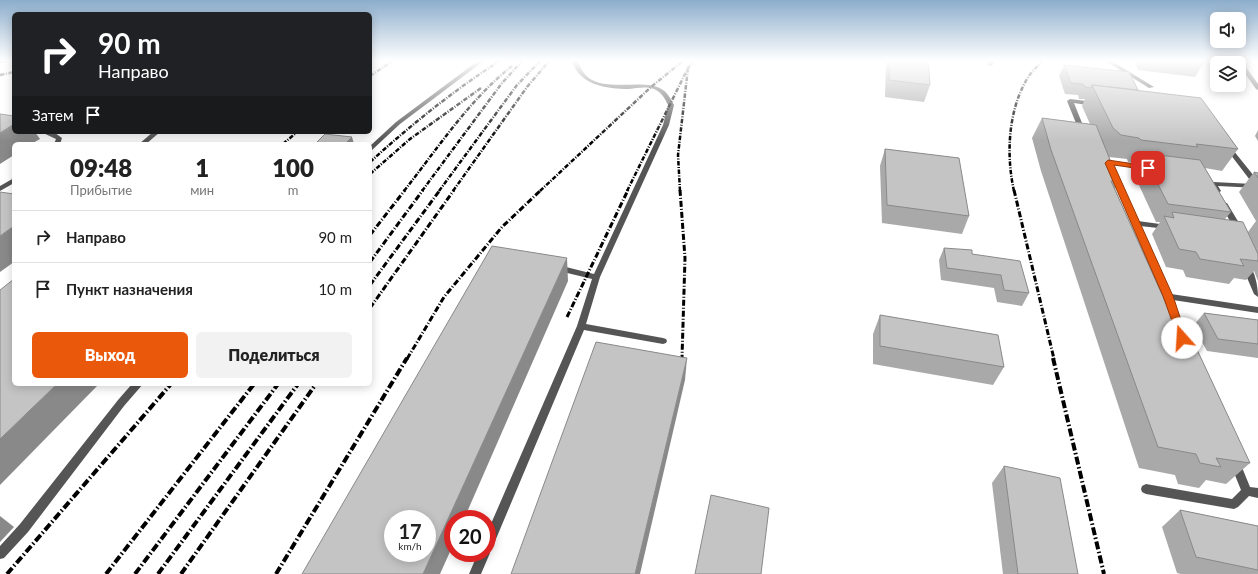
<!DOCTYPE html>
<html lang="ru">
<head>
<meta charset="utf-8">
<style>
	:root { --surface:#fff; --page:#f2f2f2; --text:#222; --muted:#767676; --line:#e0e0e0; --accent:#ea580c }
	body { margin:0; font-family:Lato,sans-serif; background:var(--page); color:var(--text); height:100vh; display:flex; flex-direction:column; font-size:15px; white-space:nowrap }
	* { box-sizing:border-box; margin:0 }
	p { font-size:13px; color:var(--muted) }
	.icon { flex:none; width:22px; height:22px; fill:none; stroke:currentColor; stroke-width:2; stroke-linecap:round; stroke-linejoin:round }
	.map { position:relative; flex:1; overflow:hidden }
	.sheet { position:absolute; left:12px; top:142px; width:360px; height:244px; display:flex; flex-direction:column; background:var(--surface); border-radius:6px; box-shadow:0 2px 10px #0003 }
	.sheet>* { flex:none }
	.top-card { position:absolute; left:12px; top:12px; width:360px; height:122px; border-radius:6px; box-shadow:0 2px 10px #0003; background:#202124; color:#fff; overflow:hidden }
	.buttons { position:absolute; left:1210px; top:12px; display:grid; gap:8px }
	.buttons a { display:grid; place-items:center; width:36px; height:36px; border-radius:6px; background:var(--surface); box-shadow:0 2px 10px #0003; font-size:20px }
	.speed { position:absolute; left:384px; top:510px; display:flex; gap:8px; font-size:20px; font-weight:700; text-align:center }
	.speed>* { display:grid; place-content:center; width:52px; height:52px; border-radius:50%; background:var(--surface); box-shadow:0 2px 10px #0003; line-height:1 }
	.speed small { font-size:10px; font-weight:400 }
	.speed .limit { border:6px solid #d22; background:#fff; color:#111 }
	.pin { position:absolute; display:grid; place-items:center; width:34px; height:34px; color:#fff; margin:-17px; border-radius:8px; box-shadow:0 2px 6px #0006 }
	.me { position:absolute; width:44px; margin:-22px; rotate:341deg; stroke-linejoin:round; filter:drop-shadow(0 0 3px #0008) }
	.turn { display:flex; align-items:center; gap:14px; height:84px; padding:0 20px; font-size:18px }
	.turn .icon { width:52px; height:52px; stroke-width:2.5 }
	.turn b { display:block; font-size:28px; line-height:34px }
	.then { display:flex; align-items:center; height:38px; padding:0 20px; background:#0003; gap:8px; font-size:15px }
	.eta { display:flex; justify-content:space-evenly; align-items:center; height:68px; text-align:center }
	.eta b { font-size:24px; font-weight:800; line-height:28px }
	.cta { display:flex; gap:8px; margin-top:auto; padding:8px 20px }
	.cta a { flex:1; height:46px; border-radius:6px; background:var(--accent); color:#fff; font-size:16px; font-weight:800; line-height:46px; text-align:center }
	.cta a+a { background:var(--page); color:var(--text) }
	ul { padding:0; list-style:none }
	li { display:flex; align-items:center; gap:12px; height:52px; padding:0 20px; border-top:1px solid var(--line) }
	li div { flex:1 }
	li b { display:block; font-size:15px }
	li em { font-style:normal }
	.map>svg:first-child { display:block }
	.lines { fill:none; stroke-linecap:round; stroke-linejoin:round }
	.service { fill:#555; fill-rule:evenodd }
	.rail-far2 { stroke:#000; stroke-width:2.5; stroke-dasharray:4.5 1.5 1 1.5; stroke-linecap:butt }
	.rail-far1 { stroke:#000; stroke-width:3; stroke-dasharray:6 2 1 2; stroke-linecap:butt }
	.rail { stroke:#000; stroke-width:4; stroke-dasharray:8 2.5 1.5 2.5; stroke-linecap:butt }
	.wall { fill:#a9a9a9 }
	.shaded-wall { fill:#898989 }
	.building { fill:#c4c4c4; stroke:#898989; fill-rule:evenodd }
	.route { fill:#ea580c; stroke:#983908 }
</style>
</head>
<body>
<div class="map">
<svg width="1258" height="574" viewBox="0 0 1258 574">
	<rect width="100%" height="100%" fill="#fff"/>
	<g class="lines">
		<!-- service -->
		<g class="service">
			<path d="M479,60H485L400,124L372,150L370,151V146L396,122Z"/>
			<path d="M572,60H578C588,102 642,74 663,90C668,93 671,100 674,105L669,125L600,277L586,324L663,338L666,339L667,341L666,343L663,344L584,330L493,546L491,550L489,551L490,553L481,574H469L478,553H487V533L577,326L592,279L555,270L554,268L558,265L594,274L663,125L668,105C665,98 661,92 654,89C646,86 637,88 629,89C607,89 578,85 572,60Z"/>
			<path d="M989,60H995L992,66L987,65Z"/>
			<path d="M1104,60H1110L1154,87L1149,88Z"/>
			<path d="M1236,60H1241L1258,84V90L1256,89L1239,65V63Z"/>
			<path d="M1070,99L1094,102L1097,104L1094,106L1074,103L1086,133L1085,134H1081L1080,133L1067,101Z"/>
			<path d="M41,132L55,133L62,138L60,144H54L56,139Z"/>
			<path d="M153,132H160L146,144H139Z"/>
			<path d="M1227,144L1229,145L1258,181V188L1218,186L1221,191L1218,193L1216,192L1210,184L1213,182L1253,184L1224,146Z"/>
			<path d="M1108,161L1145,165L1148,167L1145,169L1106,164V162Z"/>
			<path d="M1114,173L1117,175L1138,221L1167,225L1171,227L1167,229L1140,226L1171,294L1258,307V313L1173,300L1190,349L1189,351H1183L1164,296L1111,175Z"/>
			<path d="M14,178V183L0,191V186Z"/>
			<path d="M1223,203H1227L1239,223L1237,233H1234L1230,231L1231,223L1221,205Z"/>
			<path d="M1246,263C1255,267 1258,288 1258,297L1254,294L1242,266Z"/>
			<path d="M132,384H143L124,406L28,532L4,558L0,559V546L20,524L118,400Z"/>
			<path d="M1235,459L1239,460L1250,487L1258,488V498L1249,496L1238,507L1234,509L1146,494L1142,492L1141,489L1142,486L1146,484L1232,499L1241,490L1230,463L1231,460Z"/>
		</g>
		<!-- rail-far2 -->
		<g class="rail-far2">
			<path d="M0,62L9,60"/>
			<path d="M0,75L14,72"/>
			<path d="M370,76L394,60"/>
			<path d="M283,144L297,132"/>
			<path d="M370,162C411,125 454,90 501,60"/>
			<path d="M370,174L410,139L481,88"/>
			<path d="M404,191C438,148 469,100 512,66"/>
			<path d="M422,191L502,83L523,60"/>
			<path d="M439,191L517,85L541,60"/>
			<path d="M453,191L527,87L550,60"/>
			<path d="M540,191L651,87L684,60"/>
			<path d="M627,191L688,68L695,60"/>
			<path d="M680,191L678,155L688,68"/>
			<path d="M1014,191C1006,155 1008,111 1027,79C1031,72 1038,66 1043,60"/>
		</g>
		<!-- rail-far1 -->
		<g class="rail-far1">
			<path d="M680,190L685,258L682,358"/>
			<path d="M1014,190L1054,359"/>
			<path d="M370,235L405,190"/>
			<path d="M370,262L423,190"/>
			<path d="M370,285L440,190"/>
			<path d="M370,308L454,190"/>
			<path d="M567,317L628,190"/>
			<path d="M407,359L444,297L502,227L541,190"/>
		</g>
		<!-- rail -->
		<g class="rail">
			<path d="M1053,358L1104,574"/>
			<path d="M7,574L171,384"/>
			<path d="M106,574L254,384"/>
			<path d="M135,574L278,384"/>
			<path d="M158,574L298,384"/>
			<path d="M181,574L316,384"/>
			<path d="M276,574L407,358"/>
		</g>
	</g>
	<!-- wall -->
	<g class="wall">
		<path d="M887,60H928L930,85L924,102L885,97L886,64Z"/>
		<path d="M1134,60H1204L1205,61L1195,77L1138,70Z"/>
		<path d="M1064,65L1138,90L1238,149L1222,171L1205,168L1231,212L1225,219L1248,232L1256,221L1239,192L1254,172L1258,173V281L1254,271L1246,280L1234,278L1229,284L1186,277L1183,270L1166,267L1152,234L1160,222H1156L1132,170L1136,163L1128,162L1127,159L1109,157L1119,182L1115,189L1182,339L1250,463L1226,484L1206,480L1199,488L1178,484L1175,475L1139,468L1041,171L1032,138L1042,118L1090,124L1082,106L1085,99H1079L1078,95L1065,94L1059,76Z"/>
		<path d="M1258,130V141L1255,136Z"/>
		<path d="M885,149L969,216L962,234L882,223L880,166Z"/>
		<path d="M944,248L972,254L1029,293L1022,306L997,302L994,288L941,280L939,260Z"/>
		<path d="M1204,313L1258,320V358L1207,351L1193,326Z"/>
		<path d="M880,315L1004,367L993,385L873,364V334Z"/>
		<path d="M1004,466L1078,574H1003L992,483Z"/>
		<path d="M1180,510L1258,526V574H1181L1177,573L1162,527Z"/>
	</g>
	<!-- shaded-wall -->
	<g class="shaded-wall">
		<path d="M14,124V132H35L40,139L31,144H14V155L0,164V133Z"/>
		<path d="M352,137L354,144H345Z"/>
		<path d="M14,226V262L0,272V236Z"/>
		<path d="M567,258L568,281L464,519H453V545L440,574H423Z"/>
		<path d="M687,358L685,380L640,574H635Z"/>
		<path d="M57,384H99L0,485V439Z"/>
		<path d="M0,516L14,527L0,542Z"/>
	</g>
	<!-- building -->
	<g class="building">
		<path d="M890,60H928L930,85L889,80Z"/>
		<path d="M1064,65L1129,72L1138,90L1092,85L1091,88L1085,87L1083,84L1071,83Z"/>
		<path d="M1092,85L1201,98L1238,149L1196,144L1198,147L1141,140L1139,138L1121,135L1113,128Z"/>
		<path d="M0,114L14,116V124L0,133Z"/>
		<path d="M1042,118L1096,125L1119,182L1111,181L1182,339L1193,341L1250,463L1216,458L1221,467L1200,463L1196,454L1158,447L1051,150Z"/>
		<path d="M325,134L352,137L345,144H315Z"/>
		<path d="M885,149L959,158L969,216L887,205Z"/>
		<path d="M1142,153L1200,160L1231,212L1168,204Z"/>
		<path d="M1254,172L1258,173V178Z"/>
		<path d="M0,192L14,194V226L0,236Z"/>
		<path d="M1172,212L1243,222L1258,254V261L1240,259L1244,266L1200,259L1196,252L1179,249L1164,216L1174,218Z"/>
		<path d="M492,246L567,258L423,574H302ZM393,519H427V553H393Z"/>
		<path d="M944,248L972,250V254L1020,261L1029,293L1004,290L1001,275L947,268Z"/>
		<path d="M14,279V384H57L0,439V290Z"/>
		<path d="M1204,313L1258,320V344L1218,339Z"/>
		<path d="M880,315L998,335L1004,367L880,346Z"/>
		<path d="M596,342L687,358L635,574H511Z"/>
		<path d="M1004,466L1060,478L1078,574H1018Z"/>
		<path d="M711,495L769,508L761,574H695Z"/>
		<path d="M1180,510L1258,526V570L1196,557Z"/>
	</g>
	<!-- sky -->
	<linearGradient id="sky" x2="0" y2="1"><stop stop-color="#8cadcc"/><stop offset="0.43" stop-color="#fff"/><stop offset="1" stop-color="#fff" stop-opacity="0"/></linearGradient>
	<rect width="1258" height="141" fill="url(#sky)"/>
	<!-- route -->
	<path class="route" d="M1108,160L1148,166L1152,168L1148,170L1114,165L1173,296L1187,338L1186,341H1179L1178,338L1163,296L1105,163Z"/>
</svg>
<div class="buttons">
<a><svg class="icon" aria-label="sound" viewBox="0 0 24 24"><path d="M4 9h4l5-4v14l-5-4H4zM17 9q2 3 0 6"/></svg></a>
<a><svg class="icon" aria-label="layers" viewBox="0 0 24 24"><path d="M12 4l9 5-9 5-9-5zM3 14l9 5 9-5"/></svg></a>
</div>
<div class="speed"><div>17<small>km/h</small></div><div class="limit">20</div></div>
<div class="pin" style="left:1148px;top:168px;background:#d93025"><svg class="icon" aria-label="arrive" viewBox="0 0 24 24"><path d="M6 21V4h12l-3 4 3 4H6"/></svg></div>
<svg class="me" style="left:1182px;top:338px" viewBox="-20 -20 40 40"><circle r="19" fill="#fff"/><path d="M0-13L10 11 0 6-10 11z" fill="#ea580c"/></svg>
<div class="top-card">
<div class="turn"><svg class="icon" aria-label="right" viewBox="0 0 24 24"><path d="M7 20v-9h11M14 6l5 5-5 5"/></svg><div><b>90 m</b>Направо</div></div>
<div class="then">Затем<svg class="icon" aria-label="arrive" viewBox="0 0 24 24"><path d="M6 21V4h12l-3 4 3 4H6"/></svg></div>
</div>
<section class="sheet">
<div class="eta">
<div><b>09:48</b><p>Прибытие</p></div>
<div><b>1</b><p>мин</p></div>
<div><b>100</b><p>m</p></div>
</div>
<ul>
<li><svg class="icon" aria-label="right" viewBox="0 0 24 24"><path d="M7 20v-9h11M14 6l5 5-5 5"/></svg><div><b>Направо</b></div><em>90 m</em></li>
<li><svg class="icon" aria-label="arrive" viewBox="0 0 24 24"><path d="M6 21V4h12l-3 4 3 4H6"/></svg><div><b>Пункт назначения</b></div><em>10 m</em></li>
</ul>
<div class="cta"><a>Выход</a><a>Поделиться</a></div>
</section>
</div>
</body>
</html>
